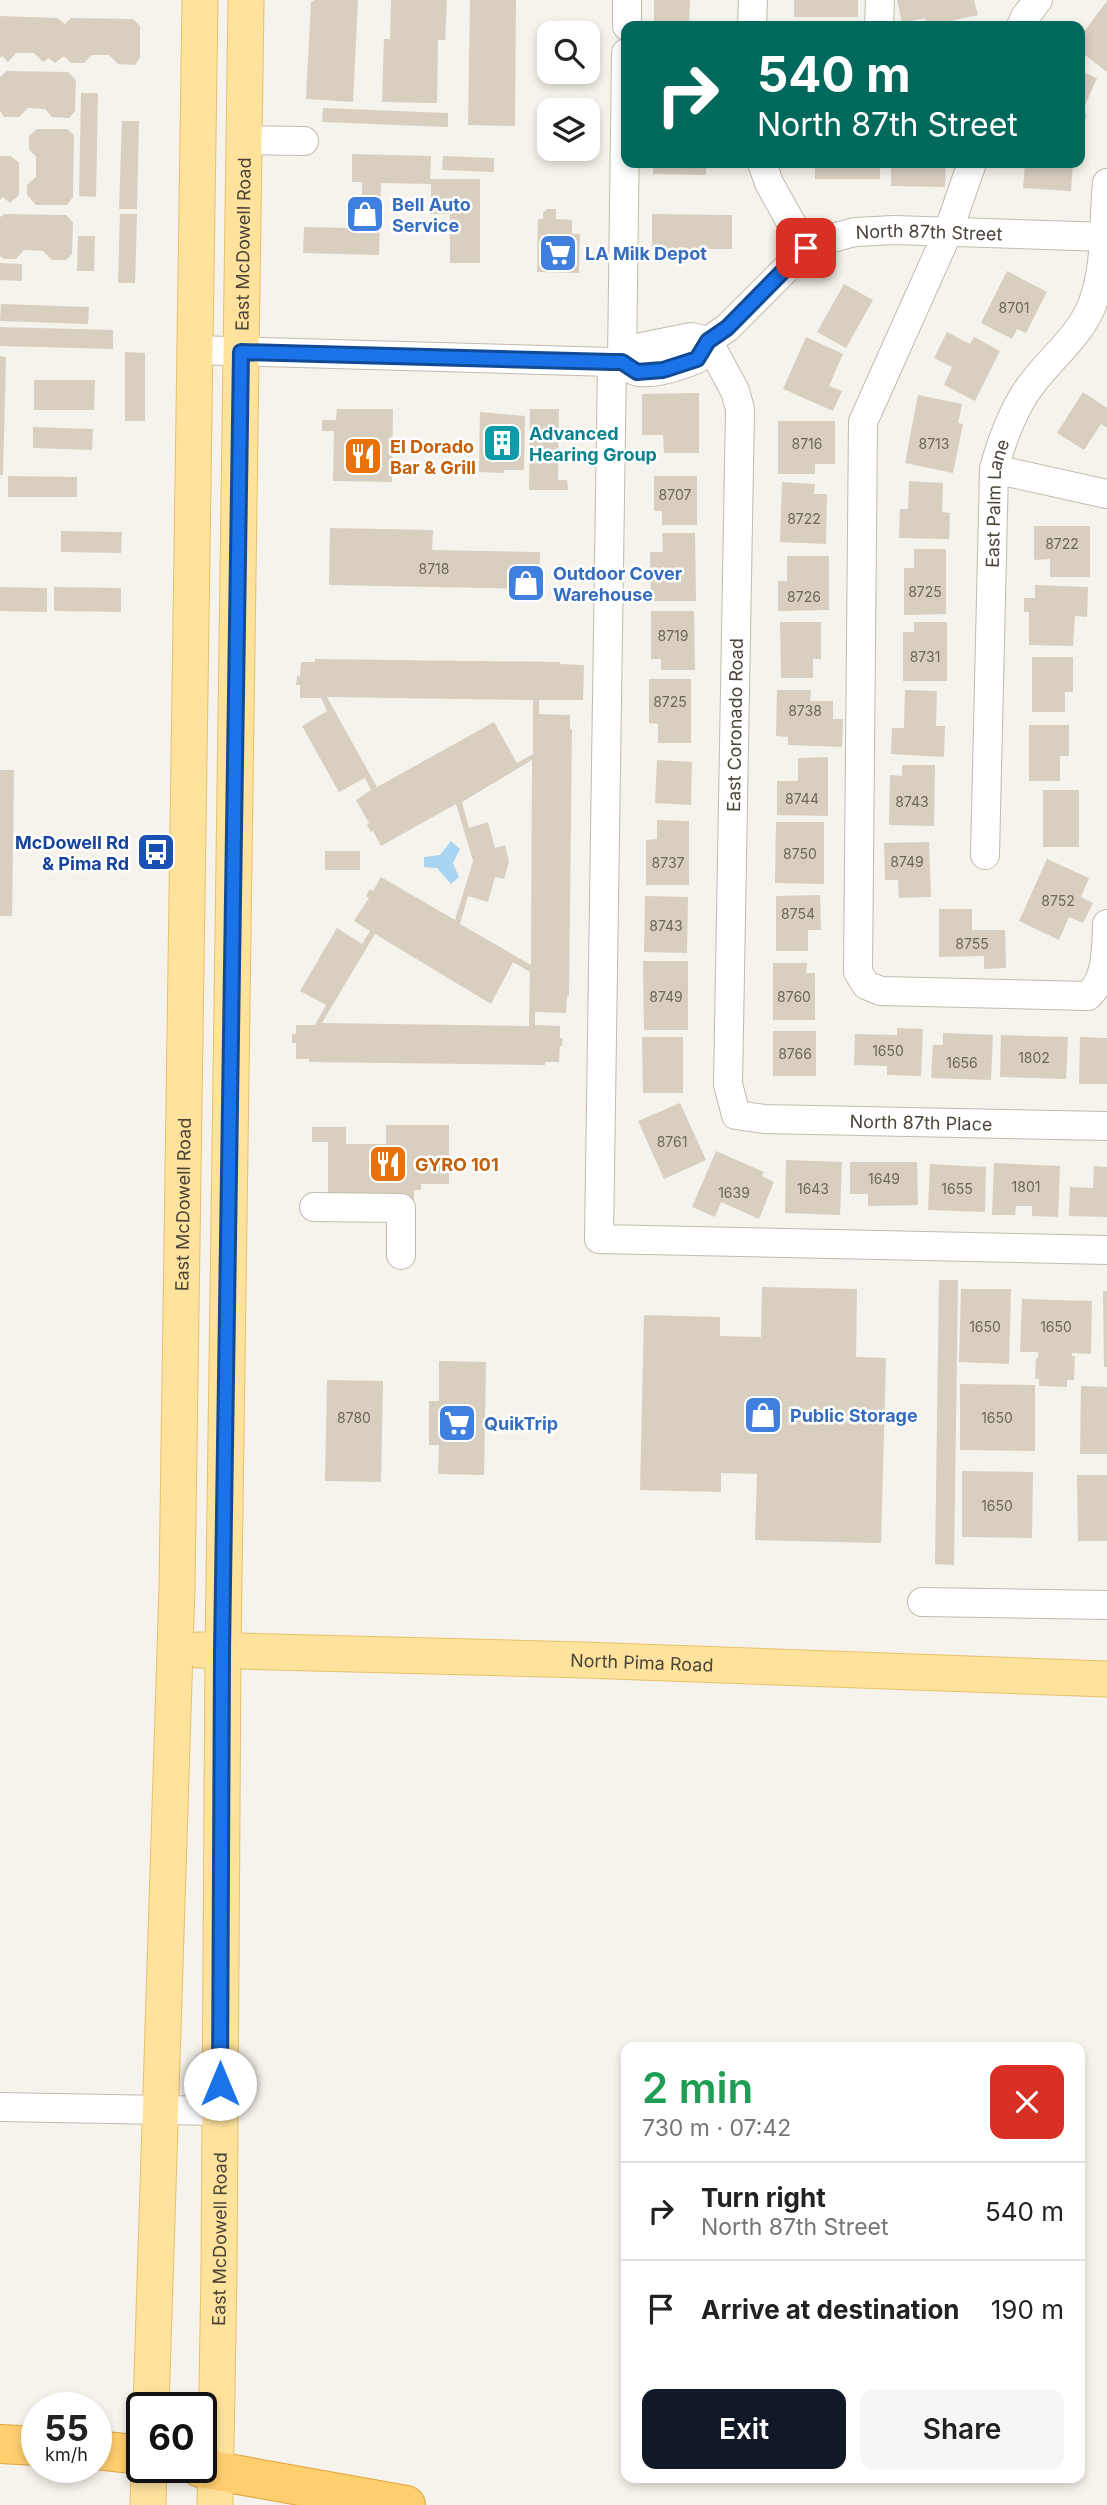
<!DOCTYPE html>
<html lang="en">
<head>
<meta charset="utf-8">
<style>
	:root { --surface:#fff; --page:#f6f6f6; --text:#222; --muted:#767676; --line:#e0e0e0; --accent:#111827 }
	body { margin:0; font-family:Inter,sans-serif; background:var(--page); color:var(--text); height:100vh; display:flex; flex-direction:column; font-size:26px; white-space:nowrap }
	* { box-sizing:border-box; margin:0 }
	p { font-size:23px; color:var(--muted) }
	.icon { flex:none; width:38px; height:38px; fill:none; stroke:currentColor; stroke-width:2; stroke-linecap:round; stroke-linejoin:round }
	.map { position:relative; flex:1; overflow:hidden }
	.side { position:absolute; left:621px; top:2042px; width:464px; height:441px; display:flex; flex-direction:column; background:var(--surface); border-radius:14px; box-shadow:0 4px 10px #0003 }
	.side>* { flex:none }
	.banner { position:absolute; left:621px; top:21px; width:464px; height:147px; border-radius:14px; box-shadow:0 4px 10px #0003; background:#00695c; color:#fff; overflow:hidden }
	.tools { position:absolute; left:537px; top:21px; display:grid; gap:14px }
	.tools a { display:grid; place-items:center; width:63px; height:63px; border-radius:14px; background:var(--surface); box-shadow:0 4px 10px #0003; font-size:35px }
	.speed { position:absolute; left:21px; top:2392px; display:flex; gap:14px; font-size:35px; font-weight:700; text-align:center }
	.speed>* { display:grid; place-content:center; width:91px; height:91px; border-radius:50%; background:var(--surface); box-shadow:0 4px 10px #0003; line-height:1 }
	.speed small { font-size:18px; font-weight:400 }
	.speed .limit { border:4px solid #111; border-radius:10px; background:#fff; color:#111 }
	.pin { position:absolute; display:grid; place-items:center; width:60px; height:60px; color:#fff; margin:-30px; border-radius:14px; box-shadow:0 4px 10px #0006 }
	.me { position:absolute; width:77px; margin:-38px; rotate:0deg; stroke-linejoin:round; filter:drop-shadow(0 0 5px #0008) }
	.turn { display:flex; align-items:center; gap:24px; height:147px; padding:0 21px; font-size:32px }
	.turn .icon { width:91px; height:91px; stroke-width:2.5 }
	.turn b { display:block; font-size:49px; line-height:60px }
	.round { display:grid; place-items:center; flex:none; width:74px; height:74px; border-radius:14px; background:var(--page) }
	.head { display:flex; align-items:center; justify-content:space-between; height:119px; padding:0 21px }
	h1 { font-size:42px; font-weight:600; line-height:52px; color:#1e9e55 }
	.button { display:flex; gap:14px; margin-top:auto; padding:14px 21px }
	.button a { flex:1; height:80px; border-radius:14px; background:var(--accent); color:#fff; font-size:28px; font-weight:600; line-height:80px; text-align:center }
	.button a+a { background:var(--page); color:var(--text) }
	ul { padding:0; list-style:none }
	li { display:flex; align-items:center; gap:21px; height:98px; padding:0 21px; border-top:2px solid var(--line) }
	li div { flex:1 }
	li b { display:block; font-size:26px }
	li em { font-style:normal }
	.map>svg:first-child { display:block }
	.water { fill:#a9d4f2 }
	.building { fill:#d8cfc1; fill-rule:evenodd }
	.lines { fill:none; stroke-linecap:round; stroke-linejoin:round }
	.minor-casing { stroke:#c2bbae; stroke-width:30 }
	.major-casing { stroke:#e6c16a; stroke-width:37 }
	.highway-casing { stroke:#e0a43c; stroke-width:40 }
	.minor { stroke:#fff; stroke-width:28 }
	.major { stroke:#ffe39c; stroke-width:35 }
	.highway { stroke:#ffcf6e; stroke-width:38 }
	.route-casing { stroke:#114b97; stroke-width:18 }
	.route { stroke:#1a73e8; stroke-width:12 }
	.labels { text-anchor:middle; dominant-baseline:central; stroke-width:5; stroke-linejoin:round; paint-order:stroke }
	.number-label { font-size:14px; fill:#6e675b }
	.shop-label { font-size:18px; font-weight:bold; fill:#366cbe; stroke:#fff; text-anchor:start }
	.street-label { font-size:18px; fill:#4b4439; stroke:#fff }
	.culture-label { font-size:18px; font-weight:bold; fill:#0d838f; stroke:#fff; text-anchor:start }
	.food-label { font-size:18px; font-weight:bold; fill:#c56008; stroke:#fff; text-anchor:start }
	.transit-label { font-size:18px; font-weight:bold; fill:#164399; stroke:#fff; text-anchor:end }
</style>
</head>
<body>
<div class="map">
<svg width="1107" height="2505" viewBox="0 0 1107 2505">
	<rect width="100%" height="100%" fill="#f6f3ec"/>
	<!-- water -->
	<path class="water" d="M451,841L460,849L453,863L459,877L451,884L437,868L424,867V857L440,855Z"/>
	<!-- building -->
	<g class="building">
		<path d="M315,0H358L353,102L306,99L311,2Z"/>
		<path d="M391,0H447L445,40H438L437,103L382,102L384,39H390Z"/>
		<path d="M470,0H516L515,126L468,125Z"/>
		<path d="M654,0H690L689,26H654Z"/>
		<rect x="794" y="0" width="64" height="17"/>
		<path d="M897,0H974L978,15L927,26L925,18L902,23Z"/>
		<path d="M1107,1V72L1080,51V37Z"/>
		<path d="M0,16L57,18L65,24L71,18L133,19L140,26V58L135,65L118,64L109,55H92L84,63H71L64,56L55,63L49,58L43,62L34,53H16L8,62L2,56L0,58Z"/>
		<path d="M7,71L68,72L76,80L75,111L69,118L52,117L45,109L28,108L19,117H4L0,111V77Z"/>
		<path d="M1080,71L1097,78L1082,112L1087,115L1080,132Z"/>
		<path d="M81,93H98L96,197L79,196Z"/>
		<path d="M323,108L448,113V127L322,122Z"/>
		<path d="M122,121H139L137,209H119Z"/>
		<path d="M37,129H67L74,135L73,197L67,205H36L27,195V185L36,177V156L29,150V136Z"/>
		<path d="M352,154L431,156L430,179H480V263H450V214H431V184L381,183L379,255L303,253L304,227L350,228L351,200H362V182H352Z"/>
		<path d="M0,156H11L19,163V195L10,203L3,197L0,200Z"/>
		<path d="M443,156L494,158V172L442,170Z"/>
		<path d="M653,163H706V175L653,174Z"/>
		<rect x="815" y="163" width="65" height="16"/>
		<path d="M891,163H946L945,187L891,186Z"/>
		<path d="M1025,163H1073L1071,191L1023,188Z"/>
		<path d="M547,209H556V219L572,220V234H580L579,273L537,272L538,219H543V213Z"/>
		<path d="M5,214L66,215L73,222L72,254L66,260H52L43,251L24,250L16,259H4L0,256V217Z"/>
		<path d="M120,214H137L135,283H118Z"/>
		<path d="M652,214L732,215V249H652Z"/>
		<path d="M78,236H95L94,271H77Z"/>
		<path d="M0,263L22,264V281L0,280Z"/>
		<path d="M1007,271L1047,292L1026,333L1017,329L1012,339L981,323Z"/>
		<path d="M844,284L873,300L846,348L817,332Z"/>
		<path d="M1,304L89,307L88,324L0,321Z"/>
		<path d="M0,327L113,330V349L0,346Z"/>
		<path d="M947,332L970,344L974,337L1000,351L975,401L944,385L952,367L934,358Z"/>
		<path d="M806,337L843,354L829,386L842,391L833,411L783,389Z"/>
		<path d="M125,352L145,353V421H125Z"/>
		<path d="M0,356L6,357L3,475H0Z"/>
		<path d="M34,380H95L94,410H34Z"/>
		<path d="M1083,392L1107,408V428L1101,424L1084,450L1057,433Z"/>
		<path d="M699,393V453H664L663,435H642V394Z"/>
		<path d="M918,395L962,404L958,423L963,424L953,473L905,463Z"/>
		<path d="M337,409H393L392,482L333,481L334,431H322V420H336Z"/>
		<path d="M530,409H559L558,480H567L568,490H529Z"/>
		<path d="M480,412L525,416L524,470H504V473L479,472Z"/>
		<path d="M778,421H835V464H815V474H778Z"/>
		<path d="M33,427L93,429L92,450L33,448Z"/>
		<path d="M8,476L77,477V497H8Z"/>
		<path d="M654,476H697V525H662V511H654Z"/>
		<path d="M909,481L943,483L942,512L950,513L949,539L899,538L900,509H908Z"/>
		<path d="M782,482L815,484L814,494H827L826,544L780,542Z"/>
		<path d="M1034,526H1090V577H1050V559L1034,560Z"/>
		<path d="M330,528L433,530L432,550L540,552L539,589L329,585Z"/>
		<path d="M61,531L122,532L121,553L61,552Z"/>
		<path d="M662,533H695L696,601H651L650,552H663Z"/>
		<path d="M914,549H946V614L904,615V568H914Z"/>
		<path d="M787,556H829V610L778,611V581H787Z"/>
		<path d="M1035,585L1088,587L1087,617L1075,616L1073,646L1029,645V612H1024V598H1035Z"/>
		<path d="M0,587L47,588V612L0,611Z"/>
		<path d="M54,587L121,588V612L54,611Z"/>
		<path d="M651,611H694L695,670H661V659H651Z"/>
		<path d="M780,622H821V659H813V678H781Z"/>
		<path d="M914,622H947V681H903V632H914Z"/>
		<path d="M1032,657H1073V692H1065V712H1032Z"/>
		<path d="M315,659L560,662V664L584,665L583,700H539V714L570,715V729H572L569,996H567L566,1013L535,1012V1025L560,1026V1038H563L562,1046H560L559,1062H545V1065L309,1062V1059H296V1043H292V1034H296V1025H315L326,1005L300,991L337,928L362,944L370,931L354,921L369,898L366,896L370,889L373,891L381,877L455,920L473,861L456,804L381,846L373,831L371,832L367,825L369,823L356,800L371,790L365,778L339,792L302,726L327,711L321,698H300V685H296L297,676H300L301,662H315ZM327,697L533,700V754L517,763L494,722L377,787ZM532,760L531,965L460,924L468,896L488,902L495,877L504,879L509,862L505,845L495,848L488,822L469,828L462,802ZM375,934L491,1004L513,962L530,972L529,1026L322,1023Z"/>
		<path d="M649,679H691V743H658V724L649,723Z"/>
		<path d="M777,690H811L810,701H833V719H843L842,747L788,745V737L776,736Z"/>
		<path d="M905,690L937,691L936,726H945L944,757L891,754L892,728H904Z"/>
		<path d="M1029,725H1069V756H1060V781H1029Z"/>
		<path d="M828,757V816L777,815V781H798V758Z"/>
		<path d="M657,760L692,762L691,805L655,803Z"/>
		<path d="M902,765H935L934,826L889,825L890,775L902,776Z"/>
		<path d="M0,770H14L12,916H0Z"/>
		<rect x="1043" y="790" width="36" height="57"/>
		<path d="M657,820L689,821V885H646V840L657,839Z"/>
		<path d="M776,822H824V884L775,883Z"/>
		<path d="M929,842L931,897L899,898L898,880H885L884,843Z"/>
		<rect x="325" y="851" width="35" height="19"/>
		<path d="M1047,859L1089,878L1081,897L1093,903L1083,923L1069,917L1059,940L1019,921Z"/>
		<path d="M820,895L821,930H808V951H776V896Z"/>
		<path d="M645,896L688,897L687,953L644,952Z"/>
		<path d="M939,909H972V930H1005L1006,968L984,969V956L939,957Z"/>
		<path d="M643,961H688V1030H644Z"/>
		<path d="M773,963H807L806,973H815V1020H773Z"/>
		<path d="M897,1028L923,1029L921,1076L887,1075V1066L854,1065L855,1034L897,1035Z"/>
		<rect x="773" y="1031" width="43" height="45"/>
		<path d="M943,1033L993,1035L991,1080L931,1078L933,1045H943Z"/>
		<path d="M1001,1035L1068,1037L1066,1079L1000,1077Z"/>
		<path d="M642,1037H683V1093H643Z"/>
		<path d="M1080,1037L1107,1038V1084H1079Z"/>
		<path d="M680,1103L706,1160L664,1179L638,1121Z"/>
		<path d="M386,1125H449V1184H421V1190H414V1203H328V1142H312V1127H346V1144H386Z"/>
		<path d="M716,1151L764,1172L762,1176L774,1182L759,1219L721,1202L715,1217L692,1207Z"/>
		<path d="M786,1160L842,1162L840,1215L785,1213Z"/>
		<path d="M850,1162H917L918,1205L868,1206V1194H850Z"/>
		<path d="M994,1163L1060,1166L1058,1217L1032,1216V1206H1016L1015,1215H992Z"/>
		<path d="M930,1164L986,1167L985,1212L928,1210Z"/>
		<path d="M1094,1166L1107,1167V1217L1069,1216L1070,1187L1093,1188Z"/>
		<path d="M939,1280H958L954,1565L935,1564Z"/>
		<path d="M762,1287L857,1289L856,1357L886,1358L881,1543L755,1540L757,1474L721,1473V1492L640,1490L644,1315L720,1317V1336L761,1337Z"/>
		<path d="M961,1289H1011L1009,1364L959,1362Z"/>
		<path d="M1103,1291H1107V1367H1104Z"/>
		<path d="M1022,1299L1092,1301L1091,1354L1072,1353V1356H1075L1074,1380H1067V1387L1039,1386V1379H1035L1036,1358H1038V1352H1020Z"/>
		<path d="M439,1361L486,1362L484,1475L438,1474L439,1445H429V1401H439Z"/>
		<path d="M327,1380L383,1381L381,1482L325,1481Z"/>
		<path d="M960,1384L1035,1385V1451L960,1450Z"/>
		<path d="M1081,1386L1107,1387V1454H1080Z"/>
		<path d="M962,1471L1033,1472L1032,1538L962,1537Z"/>
		<path d="M1077,1475H1107V1541H1078Z"/>
	</g>
	<g class="lines">
		<defs>
			<g id="minor">
				<path d="M627,26V0"/>
				<path d="M752,26L753,0"/>
				<path d="M879,26L880,0"/>
				<path d="M1021,26L1025,17L1038,0"/>
				<path d="M244,140L304,141"/>
				<path d="M762,163L769,183L806,249"/>
				<path d="M972,163L948,232L863,422L858,972L866,985L881,991L1088,996C1107,978 1106,952 1107,924"/>
				<path id="s1" d="M708,341L735,391L740,409L728,1084L736,1115L764,1119L1107,1126"/>
				<path id="s2" d="M194,350L612,362C623,362 629,370 639,372C657,374 680,366 697,359L708,341L727,328L806,249L832,238L855,232L894,230L1107,237"/>
				<path d="M612,362L599,1239L1107,1250"/>
				<path d="M622,362L626,53"/>
				<path d="M622,362L637,348L691,337L708,341"/>
				<path d="M994,469L1107,494"/>
				<path id="s3" d="M985,855L994,469C1001,443 1010,418 1024,395C1044,363 1078,340 1092,305C1107,267 1103,222 1107,183"/>
				<path d="M314,1207L401,1208V1255"/>
				<path d="M922,1602L1107,1605"/>
				<path d="M0,2107L220,2111"/>
			</g>
			<g id="major">
				<path id="s4" d="M199,1650L584,1660L1107,1679"/>
				<path id="s5" d="M151,2408L177,1587L200,0"/>
				<path d="M148,2505L149,2468"/>
				<path id="s6" d="M215,2505L219,2272L223,1651L246,0"/>
			</g>
			<g id="highway">
				<path d="M0,2444L37,2446"/>
				<path d="M96,2450L142,2455"/>
				<path d="M200,2468L406,2505"/>
			</g>
		</defs>
		<!-- minor casing -->
		<use href="#minor" class="minor-casing"/>
		<!-- major casing -->
		<use href="#major" class="major-casing"/>
		<!-- highway casing -->
		<use href="#highway" class="highway-casing"/>
		<!-- minor -->
		<use href="#minor" class="minor"/>
		<!-- major -->
		<use href="#major" class="major"/>
		<!-- highway -->
		<use href="#highway" class="highway"/>
	</g>
	<g class="lines">
		<defs>
			<path id="route" d="M220,2084L222,1651L241,352L612,362H622L637,372L663,370L697,359L708,341L727,328L806,248"/>
		</defs>
		<!-- route casing -->
		<use href="#route" class="route-casing"/>
		<!-- route -->
		<use href="#route" class="route"/>
	</g>
	<!-- icons -->
	<defs>
		<symbol id="shop-square" viewBox="-11 -11 22 22"><rect x="-9" y="-9" width="18" height="18" rx="4" fill="#3f7fe0" stroke="#fff"/><path d="M-5-2.5h2.3a2.7 3.5 0 0 1 5.4 0H5L5.5 6h-11ZM-1.5-2.5h3a1.5 2.3 0 0 0-3 0Z" fill="#fff"/></symbol>
		<symbol id="supermarket-square" viewBox="-11 -11 22 22"><rect x="-9" y="-9" width="18" height="18" rx="4" fill="#3f7fe0" stroke="#fff"/><path d="M-6-5.5h2.5l.6 2H6L4.5 2H-2.5L-4.4-4H-6ZM-1.5 3.2a1.3 1.3 0 1 0 .1 0ZM3 3.2a1.3 1.3 0 1 0 .1 0Z" fill="#fff"/></symbol>
		<symbol id="building-square" viewBox="-11 -11 22 22"><rect x="-9" y="-9" width="18" height="18" rx="4" fill="#0f9aa8" stroke="#fff"/><path d="M-4-6H4V6H1V3H-1V6H-4ZM-2.5-4.3h1.7v1.8h-1.7ZM.8-4.3h1.7v1.8H.8ZM-2.5-1h1.7V.8h-1.7ZM.8-1h1.7V.8H.8Z" fill="#fff"/></symbol>
		<symbol id="restaurant-square" viewBox="-11 -11 22 22"><rect x="-9" y="-9" width="18" height="18" rx="4" fill="#e8710a" stroke="#fff"/><path d="M-5-6h1v4h1v-4h1v4h1v-4h1v5L-1.5 .5V6h-2V.5L-5-1ZM5-6V6H3V1.5H1.5Q1.5-4 5-6Z" fill="#fff"/></symbol>
		<symbol id="bus-square" viewBox="-11 -11 22 22"><rect x="-9" y="-9" width="18" height="18" rx="4" fill="#1a4fb4" stroke="#fff"/><path d="M-5-6H5V4H4V6H2V4H-2V6H-4V4H-5ZM-3.5-4V0h7V-4ZM-3.5 1.2v1.5H-2V1.2ZM2 1.2v1.5H3.5V1.2Z" fill="#fff"/></symbol>
	</defs>
	<g fill-rule="evenodd">
		<use href="#shop-square" x="343" y="192" width="44" height="44"/>
		<use href="#supermarket-square" x="536" y="231" width="44" height="44"/>
		<use href="#building-square" x="480" y="421" width="44" height="44"/>
		<use href="#restaurant-square" x="341" y="434" width="44" height="44"/>
		<use href="#shop-square" x="504" y="561" width="44" height="44"/>
		<use href="#bus-square" x="134" y="830" width="44" height="44"/>
		<use href="#restaurant-square" x="366" y="1142" width="44" height="44"/>
		<use href="#shop-square" x="741" y="1393" width="44" height="44"/>
		<use href="#supermarket-square" x="435" y="1401" width="44" height="44"/>
	</g>
	<g class="labels">
		<!-- number labels -->
		<g class="number-label">
			<text x="1014" y="307">8701</text>
			<text x="807" y="443">8716</text>
			<text x="934" y="443">8713</text>
			<text x="675" y="494">8707</text>
			<text x="804" y="518">8722</text>
			<text x="1062" y="543">8722</text>
			<text x="434" y="568">8718</text>
			<text x="925" y="591">8725</text>
			<text x="804" y="596">8726</text>
			<text x="673" y="635">8719</text>
			<text x="925" y="656">8731</text>
			<text x="670" y="701">8725</text>
			<text x="805" y="710">8738</text>
			<text x="802" y="798">8744</text>
			<text x="912" y="801">8743</text>
			<text x="800" y="853">8750</text>
			<text x="907" y="861">8749</text>
			<text x="668" y="862">8737</text>
			<text x="1058" y="900">8752</text>
			<text x="798" y="913">8754</text>
			<text x="666" y="925">8743</text>
			<text x="972" y="943">8755</text>
			<text x="666" y="996">8749</text>
			<text x="794" y="996">8760</text>
			<text x="888" y="1050">1650</text>
			<text x="795" y="1053">8766</text>
			<text x="1034" y="1057">1802</text>
			<text x="962" y="1062">1656</text>
			<text x="672" y="1141">8761</text>
			<text x="884" y="1178">1649</text>
			<text x="1026" y="1186">1801</text>
			<text x="813" y="1188">1643</text>
			<text x="957" y="1188">1655</text>
			<text x="734" y="1192">1639</text>
			<text x="985" y="1326">1650</text>
			<text x="1056" y="1326">1650</text>
			<text x="354" y="1417">8780</text>
			<text x="997" y="1417">1650</text>
			<text x="997" y="1505">1650</text>
		</g>
		<!-- shop labels -->
		<g class="shop-label">
			<text x="392" y="204">Bell Auto<tspan x="392" dy="21">Service</tspan></text>
			<text x="585" y="253">LA Milk Depot</text>
			<text x="553" y="573">Outdoor Cover<tspan x="553" dy="21">Warehouse</tspan></text>
			<text x="790" y="1415">Public Storage</text>
			<text x="484" y="1423">QuikTrip</text>
		</g>
		<!-- street labels -->
		<g class="street-label">
			<text stroke="none"><textPath href="#s2" startOffset="789">North 87th Street</textPath></text>
			<text stroke="none"><textPath href="#s6" startOffset="2261">East McDowell Road</textPath></text>
			<text stroke="none"><textPath href="#s3" startOffset="352">East Palm Lane</textPath></text>
			<text transform="translate(735 725) rotate(-89)">East Coronado Road</text>
			<text stroke="none"><textPath href="#s1" startOffset="968">North 87th Place</textPath></text>
			<text stroke="none"><textPath href="#s5" startOffset="1204">East McDowell Road</textPath></text>
			<text stroke="none"><textPath href="#s4" startOffset="443">North Pima Road</textPath></text>
			<text stroke="none"><textPath href="#s6" startOffset="266">East McDowell Road</textPath></text>
		</g>
		<!-- culture labels -->
		<g class="culture-label">
			<text x="529" y="433">Advanced<tspan x="529" dy="21">Hearing Group</tspan></text>
		</g>
		<!-- food labels -->
		<g class="food-label">
			<text x="390" y="446">El Dorado<tspan x="390" dy="21">Bar &amp; Grill</tspan></text>
			<text x="415" y="1164">GYRO 101</text>
		</g>
		<!-- transit labels -->
		<g class="transit-label">
			<text x="129" y="842">McDowell Rd<tspan x="129" dy="21">&amp; Pima Rd</tspan></text>
		</g>
	</g>
</svg>
<div class="tools">
<a><svg class="icon" aria-label="search" viewBox="0 0 24 24"><circle cx="10" cy="10" r="6"/><path d="M15 15l6 6"/></svg></a>
<a><svg class="icon" aria-label="layers" viewBox="0 0 24 24"><path d="M12 4l9 5-9 5-9-5zM3 14l9 5 9-5"/></svg></a>
</div>
<div class="speed"><div>55<small>km/h</small></div><div class="limit">60</div></div>
<div class="pin" style="left:806px;top:248px;background:#d93025"><svg class="icon" aria-label="arrive" viewBox="0 0 24 24"><path d="M6 21V4h12l-3 4 3 4H6"/></svg></div>
<svg class="me" style="left:220px;top:2084px" viewBox="-20 -20 40 40"><circle r="19" fill="#fff"/><path d="M0-13L10 11 0 6-10 11z" fill="#1a73e8"/></svg>
<div class="banner">
<div class="turn"><svg class="icon" aria-label="right" viewBox="0 0 24 24"><path d="M7 20v-9h11M14 6l5 5-5 5"/></svg><div><b>540 m</b>North 87th Street</div></div>
</div>
<section class="side">
<div class="head"><div><h1>2 min</h1><p>730 m · 07:42</p></div><a class="round" style="background:#d93025;color:#fff"><svg class="icon" aria-label="close" viewBox="0 0 24 24"><path d="M6 6l12 12M18 6L6 18"/></svg></a></div>
<ul>
<li><svg class="icon" aria-label="right" viewBox="0 0 24 24"><path d="M7 20v-9h11M14 6l5 5-5 5"/></svg><div><b>Turn right</b><p>North 87th Street</p></div><em>540 m</em></li>
<li><svg class="icon" aria-label="arrive" viewBox="0 0 24 24"><path d="M6 21V4h12l-3 4 3 4H6"/></svg><div><b>Arrive at destination</b></div><em>190 m</em></li>
</ul>
<div class="button"><a>Exit</a><a>Share</a></div>
</section>
</div>
</body>
</html>
